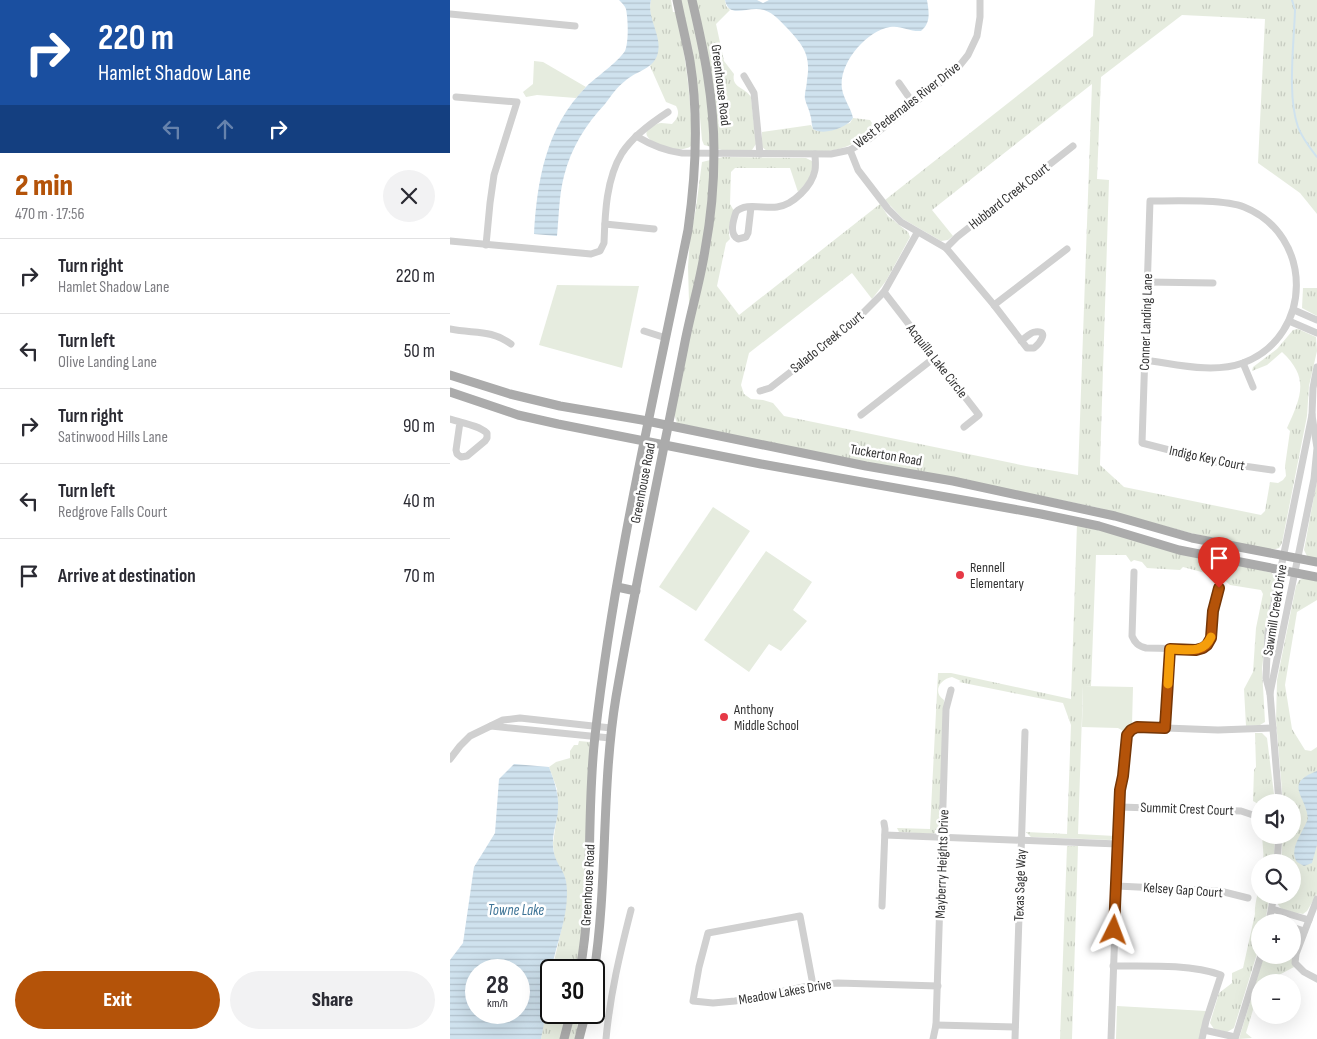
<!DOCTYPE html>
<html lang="en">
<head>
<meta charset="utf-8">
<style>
	:root { --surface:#fff; --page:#f2f2f3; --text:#2b2b33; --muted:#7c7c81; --line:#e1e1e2; --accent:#b45309 }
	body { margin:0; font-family:"Sofia Sans Condensed",sans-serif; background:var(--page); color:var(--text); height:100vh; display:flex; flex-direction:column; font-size:19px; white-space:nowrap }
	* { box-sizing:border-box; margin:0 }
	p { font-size:16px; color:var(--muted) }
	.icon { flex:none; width:28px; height:28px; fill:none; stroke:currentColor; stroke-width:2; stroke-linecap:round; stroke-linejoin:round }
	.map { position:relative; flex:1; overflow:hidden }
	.details { display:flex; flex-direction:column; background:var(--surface); width:450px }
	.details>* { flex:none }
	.hud { background:#1a4fa0; color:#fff; overflow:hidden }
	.buttons { position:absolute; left:801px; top:794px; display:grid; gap:10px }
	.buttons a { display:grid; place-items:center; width:50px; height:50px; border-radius:50%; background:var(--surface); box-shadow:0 5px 20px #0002; font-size:25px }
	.speed { position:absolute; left:15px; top:959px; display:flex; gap:10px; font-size:25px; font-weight:700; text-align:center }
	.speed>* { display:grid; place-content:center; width:65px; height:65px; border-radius:50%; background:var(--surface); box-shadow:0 5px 20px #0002; line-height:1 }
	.speed small { font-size:12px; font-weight:400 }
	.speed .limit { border:2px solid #111; border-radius:8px; background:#fff; color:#111 }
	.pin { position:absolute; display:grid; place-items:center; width:42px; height:42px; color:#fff; margin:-51px -21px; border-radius:50% 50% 50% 0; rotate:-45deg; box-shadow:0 0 5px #0007 }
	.pin .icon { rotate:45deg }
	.me { position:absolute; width:55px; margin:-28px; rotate:3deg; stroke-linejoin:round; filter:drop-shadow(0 0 4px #0008) }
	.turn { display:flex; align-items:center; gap:18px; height:105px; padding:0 15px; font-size:22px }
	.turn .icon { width:65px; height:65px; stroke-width:2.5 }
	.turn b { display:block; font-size:35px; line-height:42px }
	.lanes { display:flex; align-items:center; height:48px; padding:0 15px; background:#0003; justify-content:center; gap:25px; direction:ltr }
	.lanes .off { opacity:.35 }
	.round { display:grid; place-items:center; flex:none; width:52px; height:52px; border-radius:26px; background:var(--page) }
	.overview { display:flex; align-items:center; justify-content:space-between; height:85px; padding:0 15px }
	h1 { font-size:30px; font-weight:800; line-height:38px; color:var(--accent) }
	.action { display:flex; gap:10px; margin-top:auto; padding:10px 15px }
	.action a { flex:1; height:58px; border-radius:30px; background:var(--accent); color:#fff; font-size:20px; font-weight:800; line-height:58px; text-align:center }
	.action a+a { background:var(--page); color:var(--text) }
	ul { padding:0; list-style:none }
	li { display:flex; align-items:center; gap:15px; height:75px; padding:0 15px; border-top:1px solid var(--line) }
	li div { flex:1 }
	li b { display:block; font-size:19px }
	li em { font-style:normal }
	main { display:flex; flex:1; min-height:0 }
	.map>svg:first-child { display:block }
	.grass { fill:url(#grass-tufts) }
	.park { fill:#e6ecdf }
	.water { fill:url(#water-rules); fill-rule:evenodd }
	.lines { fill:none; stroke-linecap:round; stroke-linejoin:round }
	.stream { stroke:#cfe2ee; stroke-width:2 }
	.minor { stroke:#d0d0d0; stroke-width:7 }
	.major { stroke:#ababab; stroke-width:9 }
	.route-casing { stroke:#753606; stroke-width:12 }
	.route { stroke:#b45309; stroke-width:9 }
	.slow { stroke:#f59e0b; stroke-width:9 }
	.poi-dot { fill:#e63946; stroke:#fff; stroke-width:2 }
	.labels { text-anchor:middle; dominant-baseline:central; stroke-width:5; stroke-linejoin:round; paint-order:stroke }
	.street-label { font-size:14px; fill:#333; stroke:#fff }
	.poi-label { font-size:14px; fill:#333; stroke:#fff; text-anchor:start }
	.water-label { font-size:15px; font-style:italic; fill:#3f7597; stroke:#fff }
</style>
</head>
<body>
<main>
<section class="details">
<div class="hud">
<div class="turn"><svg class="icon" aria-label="right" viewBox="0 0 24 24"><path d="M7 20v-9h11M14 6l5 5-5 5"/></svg><div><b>220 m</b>Hamlet Shadow Lane</div></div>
<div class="lanes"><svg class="icon off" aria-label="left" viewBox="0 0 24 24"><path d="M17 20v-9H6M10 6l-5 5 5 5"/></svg><svg class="icon off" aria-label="ahead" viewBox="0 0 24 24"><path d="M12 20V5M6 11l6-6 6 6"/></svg><svg class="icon" aria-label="right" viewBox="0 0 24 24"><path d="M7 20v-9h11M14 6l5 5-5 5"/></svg></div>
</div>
<div class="overview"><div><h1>2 min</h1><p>470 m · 17:56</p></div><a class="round"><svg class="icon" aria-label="close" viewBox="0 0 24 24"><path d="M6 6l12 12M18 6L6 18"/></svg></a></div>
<ul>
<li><svg class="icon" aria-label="right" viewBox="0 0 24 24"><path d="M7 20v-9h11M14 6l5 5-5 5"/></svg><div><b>Turn right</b><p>Hamlet Shadow Lane</p></div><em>220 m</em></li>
<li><svg class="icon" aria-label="left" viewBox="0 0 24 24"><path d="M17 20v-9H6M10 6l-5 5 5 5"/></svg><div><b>Turn left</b><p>Olive Landing Lane</p></div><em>50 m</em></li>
<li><svg class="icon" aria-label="right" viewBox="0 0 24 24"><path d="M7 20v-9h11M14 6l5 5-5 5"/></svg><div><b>Turn right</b><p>Satinwood Hills Lane</p></div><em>90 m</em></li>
<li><svg class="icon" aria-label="left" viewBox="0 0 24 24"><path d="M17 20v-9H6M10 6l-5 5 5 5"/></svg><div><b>Turn left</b><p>Redgrove Falls Court</p></div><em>40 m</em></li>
<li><svg class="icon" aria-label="arrive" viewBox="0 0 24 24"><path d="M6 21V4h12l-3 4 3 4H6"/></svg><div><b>Arrive at destination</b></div><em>70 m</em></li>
</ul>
<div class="action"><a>Exit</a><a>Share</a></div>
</section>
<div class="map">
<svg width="867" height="1039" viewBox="0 0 867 1039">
	<defs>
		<pattern id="grass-tufts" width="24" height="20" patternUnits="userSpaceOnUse" patternTransform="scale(1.25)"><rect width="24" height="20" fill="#e6ecdf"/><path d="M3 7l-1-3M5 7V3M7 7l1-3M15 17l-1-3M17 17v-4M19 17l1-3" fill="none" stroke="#c6cbc0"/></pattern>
		<pattern id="water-rules" width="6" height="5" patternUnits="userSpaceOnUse" patternTransform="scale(1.25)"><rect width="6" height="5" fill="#cfe2ee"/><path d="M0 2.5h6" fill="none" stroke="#b2c2cd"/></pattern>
	</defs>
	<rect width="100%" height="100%" fill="#fff"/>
	<!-- grass -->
	<g class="grass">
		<path d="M201,0H221L223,12H226C236,56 241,98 242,143L241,146C228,157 174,136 207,124C211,122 217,124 222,124C228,118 230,113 226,106L216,102L200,66C219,39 195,25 201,0Z"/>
		<path d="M230,0H275L276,6L280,10L266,24L274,61L284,74C281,88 295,87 301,97L306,144L302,150H272L254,145L252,140L248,95Z"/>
		<path d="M645,0H867V214L850,193L808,163L815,19L732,15L651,77L647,179L659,180L650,465L674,487L811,515L815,511L820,482L828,483L833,480L836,476L835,466L840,431L837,428C851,397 860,378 832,352L817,365L802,371L803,367L827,349L843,330L848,329L866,337L867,351L859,386L857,416L832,543L829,548L822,550L740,533L649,508L572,492L440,468L227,423L224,414L235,362L239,302L238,267L240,238L246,208L252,162L273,157L356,158L362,161C364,174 356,184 348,192L340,168H285L281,172L280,204L284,211C280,220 277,229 280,239L276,243L267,286L289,315L430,204L438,216L458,232L460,237L436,281L422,299L402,273L299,353L291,385L294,394L301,399L313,400L323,403L334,416L576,466L628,475L642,84L482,210L503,236L498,240L491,241L453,219L435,200L643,36Z"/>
		<path d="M403,118L420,120L426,129C389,159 361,152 317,151L312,147V132L361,125L363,129L367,131L400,123Z"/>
		<path d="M853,288H867V316L852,308Z"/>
		<path d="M867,480V559L857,556L854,550Z"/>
		<path d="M627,524L822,573L825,580L818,616L812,669L815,722L810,725L796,726L794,689L803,672L806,628L813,594L811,590L780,585L772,578L763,579L759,574L733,567L730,570L697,568L692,562L684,560L681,562L676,555H646L641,686H633L628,834L665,836L664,838L660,840L581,837L576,832L617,834L621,725L613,703L509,682L511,681L502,677C490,679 482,692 494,700L489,830H485V833L482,834L449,832L447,828L480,829L488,673H501L621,699Z"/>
		<path d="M855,578L867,581V600L847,612L835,685L842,729L855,750L861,751L867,747V894L857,911L853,914C839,912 825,912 827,895H842V862H831L833,835H842V802H833L826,721L827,680L846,586L849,580Z"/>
		<path d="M805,733H812L817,738L825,802H810V805L803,801L804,770L806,767Z"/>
		<path d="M129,741L140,742L141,746L131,970H102L114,918L116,881L104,858L103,843L108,808L107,789L99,767L106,762L120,758V751L124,745H128Z"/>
		<path d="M812,835H825L824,862H814Z"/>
		<path d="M617,846H628L622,1039H610Z"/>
		<path d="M810,883V895H820L815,922H810V944L784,1028L777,1032L764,1029L760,1023L769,993L782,983V973L793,968L805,914C804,907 808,892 810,883Z"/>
		<path d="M843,931C853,939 841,955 844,967L816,982H810V999L806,1000L796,1033L802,1038L789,1039L814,955H842Z"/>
		<path d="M101,976V1012L129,1013L126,1039H91Z"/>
	</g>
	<!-- park -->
	<g class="park">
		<path d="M84,61L93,62L136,87L126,98L87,95L76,97L73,92L83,84Z"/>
		<path d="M107,285L189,286L172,368L89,345Z"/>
		<path d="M263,507L300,531L246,611L209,587Z"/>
		<path d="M316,551L362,582L343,610L357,621L331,651L319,644L299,672L254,640Z"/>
		<path d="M633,686L683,687L682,725L675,732L668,728L632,727Z"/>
		<path d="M667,1006L756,1011L749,1039H666Z"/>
	</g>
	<!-- water -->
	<g class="water">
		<path d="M169,0H201C196,19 214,37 207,56C201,70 186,71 175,81C167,87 161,96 155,104C136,124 121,148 114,176C109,195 109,216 107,236L84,234C87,181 96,127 136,87C146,77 167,63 175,51C179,42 178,19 176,9C175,6 172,3 169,0Z"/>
		<path d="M275,0H307L313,3L319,0H477C479,12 481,23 471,31C460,32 451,25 440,27C416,31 388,64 392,89C394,100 401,108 403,118C397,128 373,136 363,129C361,124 362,119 360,114C359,109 356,104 355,99C354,94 357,86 357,80C361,56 354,46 338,29C331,22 324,13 314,10C298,5 279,20 275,0Z"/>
		<path d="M64,764L99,767C104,781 109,793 108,808C108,820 102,833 103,846C104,863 113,867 116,881C121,911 106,943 101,971C98,993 96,1016 91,1039H0V960L13,943L24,867L45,833L49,779ZM26,970H69V1012H26Z"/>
		<path d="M867,771V845L862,863L854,866L847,862C838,848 854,832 858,818C856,795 833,784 867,771Z"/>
	</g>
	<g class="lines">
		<!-- stream -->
		<path class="stream" d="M842,0L845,10C844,44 837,96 848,127C852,138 860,148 867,157"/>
		<!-- minor -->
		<g class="minor">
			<path d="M0,14L125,26"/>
			<path d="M294,76L304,93L310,154"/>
			<path d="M449,83L463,103"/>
			<path d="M6,97L67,102L44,175L40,203L36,245"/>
			<path d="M186,136C201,145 215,151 232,153L381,154L400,150L419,139L506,70L518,55L527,36L530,17V0"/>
			<path d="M400,150L408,170L438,209L451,222L496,248L544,305L577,348H584C588,345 601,330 585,332C581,332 575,338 571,341"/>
			<path d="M301,207L298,233L296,237L288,239C279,234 283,221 286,212C295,202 314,209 327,207C343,205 362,186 365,170C366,165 365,159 365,154"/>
			<path d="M155,224L204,229"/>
			<path d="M0,241L141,254L150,251L154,243C155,214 156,179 172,153C183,136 201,123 218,112"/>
			<path d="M496,248L507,237L623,146"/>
			<path d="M697,282L763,283"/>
			<path d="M434,292L529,415L514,427"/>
			<path d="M544,305L617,249"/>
			<path d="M844,310L867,320"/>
			<path d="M839,321L867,333"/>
			<path d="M0,329C23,334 41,329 61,344"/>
			<path d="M194,331L216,338"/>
			<path d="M695,360C726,364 762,374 793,363C864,336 864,235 794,207C774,199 724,201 700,201L692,443L766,462L822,470"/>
			<path d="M793,363L803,387"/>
			<path d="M310,391L320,388L400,326L434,292L467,233"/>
			<path d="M411,415L484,358"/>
			<path d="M0,419C12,423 28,425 37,433V438L35,441L17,456L11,457L7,454L6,450L10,422"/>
			<path d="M684,572L682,636C685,643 688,646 696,648L746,649L753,648L761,638L763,611L769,589"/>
			<path d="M820,693L864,479L867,448L862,415L863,388L867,367"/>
			<path d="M41,726L160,738"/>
			<path d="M715,728L720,649"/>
			<path d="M0,759L10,746L20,736L53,720L70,718L161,728"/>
			<path d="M829,802L820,693L816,678L818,632L862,415"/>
			<path d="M670,807L791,811L803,815"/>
			<path d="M435,835L668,844"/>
			<path d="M827,862L829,835"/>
			<path d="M667,886L770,891L798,898"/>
			<path d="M867,899L846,954L845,963L854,972L867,979"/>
			<path d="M432,906L435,829L434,823"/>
			<path d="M822,909L859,920"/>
			<path d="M819,922L824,895"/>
			<path d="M842,927L854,931"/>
			<path d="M663,966C696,966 741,964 771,975L756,1021L752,1039"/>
			<path d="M363,985L350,916L258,933L249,967L243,1001L263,1003L285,1001L363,985L388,983L488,986"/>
			<path d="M486,1025L565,1027"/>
			<path d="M754,1030L785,1037"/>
			<path d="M156,1039C160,995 170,953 181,910"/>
			<path d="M483,1039L486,1025L496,709L501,690"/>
			<path d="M565,1039L575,732"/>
			<path d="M661,1039L670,790L673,776L677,735L681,730L690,727L768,730L823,728"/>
			<path d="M785,1039L811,955"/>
		</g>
		<!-- major -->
		<g class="major">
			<path d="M0,375L60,394L110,406L192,420L416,466L503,481L665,516L742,538L867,562"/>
			<path d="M0,392L68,415L108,424L311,464L591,514L649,526L729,550L867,577"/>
			<path d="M167,587L186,591"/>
			<path d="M130,970C144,893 136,813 145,736C164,566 204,398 238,230C246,174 249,117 240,61C236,40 231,20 227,0"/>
			<path d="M144,973C158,882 151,788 166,697C186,580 211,463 234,347C240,314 250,283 255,250C261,218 264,184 264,152C264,99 254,51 242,0"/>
			<path d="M114,1039L121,1012"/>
			<path d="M129,1039L136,1012"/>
		</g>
	</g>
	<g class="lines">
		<defs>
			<path id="route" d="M664,930L670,790L673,776L677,735L681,730L687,727L715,728L720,649L746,650L753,648L757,645L761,638L763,611L769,588"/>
		</defs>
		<!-- route casing -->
		<use href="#route" class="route-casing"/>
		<!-- route -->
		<use href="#route" class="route"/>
		<!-- slow -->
		<path class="slow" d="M718,684L720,649C735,649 753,655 761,637"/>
	</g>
	<!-- markers -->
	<g class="poi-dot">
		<circle cx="510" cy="575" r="5"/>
		<circle cx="274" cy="717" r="5"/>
	</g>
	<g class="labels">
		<!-- street labels -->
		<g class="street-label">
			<text transform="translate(271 85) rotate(83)">Greenhouse Road</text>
			<text transform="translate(457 105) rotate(-38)">West Pedernales River Drive</text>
			<text transform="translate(559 196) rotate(-38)">Hubbard Creek Court</text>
			<text transform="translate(696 322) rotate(-88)">Conner Landing Lane</text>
			<text transform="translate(377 342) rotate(-39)">Salado Creek Court</text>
			<text transform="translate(487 361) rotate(52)">Acquilla Lake Circle</text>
			<text transform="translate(436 455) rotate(10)">Tuckerton Road</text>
			<text transform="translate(757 458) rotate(12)">Indigo Key Court</text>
			<text transform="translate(193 483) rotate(-79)">Greenhouse Road</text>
			<text transform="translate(825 610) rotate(-81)">Sawmill Creek Drive</text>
			<text transform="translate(737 809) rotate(2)">Summit Crest Court</text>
			<text transform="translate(492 864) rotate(-88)">Mayberry Heights Drive</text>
			<text transform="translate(138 885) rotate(-87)">Greenhouse Road</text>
			<text transform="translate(570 885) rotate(-88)">Texas Sage Way</text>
			<text transform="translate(733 890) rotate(4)">Kelsey Gap Court</text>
			<text transform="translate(335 992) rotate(-10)">Meadow Lakes Drive</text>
		</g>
		<!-- poi labels -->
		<g class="poi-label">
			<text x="520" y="567">Rennell<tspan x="520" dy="16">Elementary</tspan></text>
			<text x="284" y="709">Anthony<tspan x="284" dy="16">Middle School</tspan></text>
		</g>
		<!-- water labels -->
		<g class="water-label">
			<text x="66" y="910">Towne Lake</text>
		</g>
	</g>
</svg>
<div class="buttons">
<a><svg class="icon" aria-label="sound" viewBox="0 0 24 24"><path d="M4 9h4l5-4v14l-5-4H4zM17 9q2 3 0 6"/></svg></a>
<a><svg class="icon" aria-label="search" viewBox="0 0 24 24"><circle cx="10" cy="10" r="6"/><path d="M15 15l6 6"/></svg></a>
<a>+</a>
<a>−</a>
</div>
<div class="speed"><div>28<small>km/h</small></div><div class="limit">30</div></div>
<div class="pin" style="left:769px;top:588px;background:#d93025"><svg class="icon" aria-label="arrive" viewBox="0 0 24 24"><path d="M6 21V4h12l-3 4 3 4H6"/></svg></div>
<svg class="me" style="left:664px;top:930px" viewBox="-20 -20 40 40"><path d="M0-17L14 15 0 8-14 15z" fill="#b45309" stroke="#fff" stroke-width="4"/></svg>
</div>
</main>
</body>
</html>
